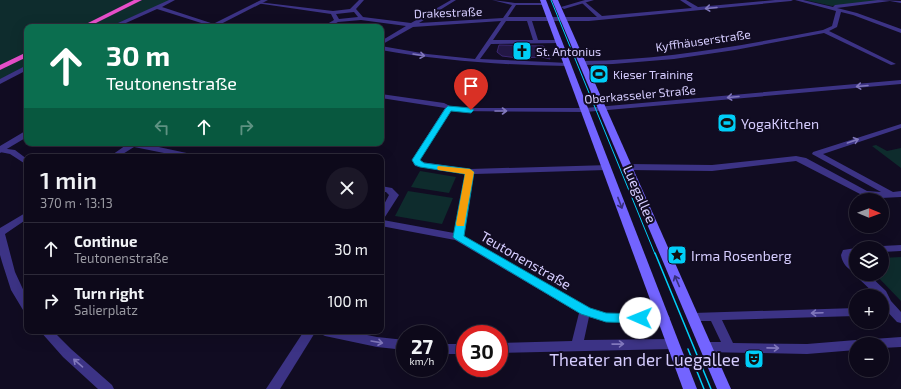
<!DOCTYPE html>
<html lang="en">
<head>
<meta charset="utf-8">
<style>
	:root { --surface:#0d091a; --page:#1b1727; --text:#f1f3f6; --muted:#9a9aa2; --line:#2d2a39 }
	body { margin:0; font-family:"Exo 2",sans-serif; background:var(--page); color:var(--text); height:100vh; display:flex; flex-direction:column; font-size:15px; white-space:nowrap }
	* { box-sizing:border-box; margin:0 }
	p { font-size:13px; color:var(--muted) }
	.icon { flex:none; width:22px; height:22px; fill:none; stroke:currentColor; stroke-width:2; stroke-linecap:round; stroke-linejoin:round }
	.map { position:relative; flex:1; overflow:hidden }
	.drawer { position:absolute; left:24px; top:154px; width:360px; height:180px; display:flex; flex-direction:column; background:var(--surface); border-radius:8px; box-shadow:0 4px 16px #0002,0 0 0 1px var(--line) }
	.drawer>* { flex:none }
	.hud { position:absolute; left:24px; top:24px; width:360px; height:122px; border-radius:8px; box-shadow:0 4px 16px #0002,0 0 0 1px var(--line); background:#0b6e4f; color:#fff; overflow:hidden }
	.needle { width:26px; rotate:91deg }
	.controls { position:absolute; left:849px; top:193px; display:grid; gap:8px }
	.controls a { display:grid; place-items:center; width:40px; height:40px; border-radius:50%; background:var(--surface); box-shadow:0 4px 16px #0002,0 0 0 1px var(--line); font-size:20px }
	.speed { position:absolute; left:396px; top:325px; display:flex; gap:8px; font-size:20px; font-weight:700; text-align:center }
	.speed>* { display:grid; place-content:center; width:52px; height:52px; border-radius:50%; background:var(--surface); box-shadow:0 4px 16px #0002,0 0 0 1px var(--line); line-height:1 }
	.speed small { font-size:10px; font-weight:400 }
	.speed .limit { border:6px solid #d22; background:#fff; color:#111 }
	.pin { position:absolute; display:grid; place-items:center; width:34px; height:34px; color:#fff; margin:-41px -17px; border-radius:50% 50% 50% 0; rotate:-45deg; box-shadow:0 0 4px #0007 }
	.pin .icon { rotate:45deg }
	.me { position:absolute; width:44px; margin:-22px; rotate:271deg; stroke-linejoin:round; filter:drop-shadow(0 0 3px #0008) }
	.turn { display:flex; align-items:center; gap:14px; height:84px; padding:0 16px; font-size:18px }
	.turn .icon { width:52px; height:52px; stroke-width:2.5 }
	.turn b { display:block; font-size:28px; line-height:34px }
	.lanes { display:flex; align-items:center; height:38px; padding:0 16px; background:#0003; justify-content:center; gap:20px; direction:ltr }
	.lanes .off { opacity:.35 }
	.round { display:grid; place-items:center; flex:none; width:42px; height:42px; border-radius:21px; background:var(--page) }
	.headline { display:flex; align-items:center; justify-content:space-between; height:68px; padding:0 16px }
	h1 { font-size:24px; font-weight:600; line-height:30px }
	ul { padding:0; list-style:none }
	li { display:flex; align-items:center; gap:12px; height:52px; padding:0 16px; border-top:1px solid var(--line) }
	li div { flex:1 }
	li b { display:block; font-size:15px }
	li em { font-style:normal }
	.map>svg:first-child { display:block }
	.green { fill:#0e2c2d }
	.building { fill:#231745; stroke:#3b2772 }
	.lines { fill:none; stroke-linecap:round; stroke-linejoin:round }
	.minor { fill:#3c3385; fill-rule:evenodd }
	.tertiary { fill:#3c3385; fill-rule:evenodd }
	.secondary { fill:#7364ff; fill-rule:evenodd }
	.trunk { fill:#e54ec9; fill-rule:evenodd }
	.tram-far1 { stroke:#00cef8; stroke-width:1 }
	.tram { stroke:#00cef8; stroke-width:1.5 }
	.oneway { stroke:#8178bc }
	.oneway2 { stroke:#382f7a }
	.route { fill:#00cef8; stroke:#0086a1 }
	.slow { fill:#f59e0b }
	.labels { text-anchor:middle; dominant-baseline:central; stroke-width:4; stroke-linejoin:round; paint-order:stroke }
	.far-street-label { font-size:12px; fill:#d6cdff; stroke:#110c22 }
	.far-poi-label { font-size:12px; fill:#d6cdff; stroke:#110c22; text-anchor:start }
	.poi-label { font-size:14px; fill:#d6cdff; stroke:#110c22; text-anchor:start }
	.street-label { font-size:14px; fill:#d6cdff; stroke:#110c22 }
	.near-poi-label { font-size:17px; fill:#d6cdff; stroke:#110c22; text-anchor:end }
</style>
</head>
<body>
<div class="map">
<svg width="901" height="389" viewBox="0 0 901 389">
	<rect width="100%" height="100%" fill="#110c22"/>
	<!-- green -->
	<g class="green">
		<path d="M0,0H171L109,27H27V66L0,80Z"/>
		<path d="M805,0H885L832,6Z"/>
		<path d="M876,145L887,151L901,148V168L872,146Z"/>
		<path d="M420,171L456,177L449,193L411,187Z"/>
		<path d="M408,191L453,198L442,224L395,216Z"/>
		<path d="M901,257V301L875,274H882V258Z"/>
	</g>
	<!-- building -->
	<path class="building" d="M499,45L543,46L546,48L550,59L542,57L518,58L502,56L497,52Z"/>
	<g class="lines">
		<!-- minor -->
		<g class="minor">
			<path d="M169,0H175L162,7L223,27H214L157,9L117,27H109Z"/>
			<path d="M359,0H364L356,9L363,17L411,23L451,0H456L419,23L503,18L512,5L492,0L515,3H544L546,4L544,5H516L508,17H597L582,3V2L584,1L602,16L692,8L680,0H686L698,7L775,0H793L791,1L589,21H532L538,40H559L562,42L561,43L491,44L480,59L569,63V65L567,66C504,65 443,61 381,50V46L427,54L475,59L501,21L413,27L381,45V41L406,26L361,20L338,22L329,27H322L334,20L331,14L256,3L258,2L333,11L350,9ZM354,12L358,17L339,19L336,14ZM506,21H527L533,40H493Z"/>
			<path d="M795,0H803L833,7L835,5L878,0L901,1V3L890,1L837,8L857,13L901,29V33L853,15L841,12L837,27L829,31L896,64L891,65L824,33L735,50L674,59L613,64L583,65L580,63L583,61C665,60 744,45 823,30L832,26L836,11Z"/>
			<path d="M27,65V70L0,84V79Z"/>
			<path d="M901,80V84L585,112L450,111L422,156L420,160L421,162L470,169L609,165L610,167L609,169L606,170L474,174L463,236L589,308L606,314H664L668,315L670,318L668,321L664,322H606L589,317L584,340L673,339L677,341L679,344L677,347L673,349L499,353V343L572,341L579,313L455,240L381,226V210L389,195L386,192H381V186L392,188L399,195L383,220L454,233L465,174L415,166L412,160L445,108L381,98V94L444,103L454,108H585Z"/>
			<path d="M901,124V128L823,154L893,192L901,191V197L881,198L862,195L796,161L712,171L628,170L624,167L628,164L712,165L796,156L806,158L867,191L881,192L812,154L813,152Z"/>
			<path d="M129,143H140L196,155L200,157H184L134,147L118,157H109Z"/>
			<path d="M0,148L15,150L27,159V165L10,154L0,152Z"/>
			<path d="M27,212V219L5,234L15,272L27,298V311L23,310L11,290L2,262L0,255V228Z"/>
			<path d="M901,245V251L882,252V248H878L882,246Z"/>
			<path d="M856,248V254L851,255L852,259L856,263V273C848,270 842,263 841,255L843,250L856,248H857Z"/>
			<path d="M856,273L868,274L886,291L891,301L901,312V323L897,322L883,307L882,296H877L857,277Z"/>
			<path d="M856,308V316L722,320L733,343L807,344L856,340L860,342L862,344H856V350L807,354L706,352L702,350L700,347L702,344L706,342H721L711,321H693L689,320L687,317L689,314L693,313Z"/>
			<path d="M40,331H53L71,349L112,385L114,389H98L63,357Z"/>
			<path d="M304,331H316L280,389H266Z"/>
			<path d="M319,331H347L377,337L405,340V350L377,347L325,336L321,334Z"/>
			<path d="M901,337V347L882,348V344H867L869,341L873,339Z"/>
			<rect x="439" y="344" width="26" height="10"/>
		</g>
		<!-- tertiary -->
		<g class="tertiary">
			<path d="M261,0H268L215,27H207Z"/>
			<path d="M585,0H594L564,9L561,7Z"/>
			<path d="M27,130V137L0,153V146Z"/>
		</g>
		<!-- secondary -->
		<g class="secondary">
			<path d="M540,0H546L697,389H683Z"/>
			<path d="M552,0H558L731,389H717Z"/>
		</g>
		<!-- trunk -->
		<g class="trunk">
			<path d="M134,0H142L88,27H80Z"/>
			<path d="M27,52V57L0,70V65Z"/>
		</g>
		<!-- tram-far1 -->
		<path class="tram-far1" d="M551,0L655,254"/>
		<!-- tram -->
		<g class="tram">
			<path d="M655,253L711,389"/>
			<path d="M688,349L704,389"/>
		</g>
	</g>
	<!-- one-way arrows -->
	<defs><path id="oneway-shaft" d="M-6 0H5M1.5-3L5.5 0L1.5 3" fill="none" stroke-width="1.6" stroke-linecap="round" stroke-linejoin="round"/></defs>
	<g class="oneway">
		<use href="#oneway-shaft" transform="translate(711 8) rotate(175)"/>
		<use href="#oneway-shaft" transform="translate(419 55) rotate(9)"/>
		<use href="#oneway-shaft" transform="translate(862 86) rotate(175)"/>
		<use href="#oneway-shaft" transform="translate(733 97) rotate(175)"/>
		<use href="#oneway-shaft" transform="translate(501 111)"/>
		<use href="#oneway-shaft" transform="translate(853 141) rotate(-19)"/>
		<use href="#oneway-shaft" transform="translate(817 313) rotate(178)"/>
		<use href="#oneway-shaft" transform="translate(377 342) rotate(10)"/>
		<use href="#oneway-shaft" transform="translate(618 344) rotate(-1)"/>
		<use href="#oneway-shaft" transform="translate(773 348) rotate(1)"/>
		<use href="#oneway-shaft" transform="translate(78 363) rotate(-139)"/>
	</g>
	<g class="oneway2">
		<use href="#oneway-shaft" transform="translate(620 203) rotate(69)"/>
		<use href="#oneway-shaft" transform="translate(677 281) rotate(-113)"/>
	</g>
	<!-- route -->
	<path class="route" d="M448,106L471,108L474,110L471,113L451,111L420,160L424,163L470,169L474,172L464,236L590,308L606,313L640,314L645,315L646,318L645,321L640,323L606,322L581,314L455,239L453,237L465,174L420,167L415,165L412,160L445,109Z"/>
	<!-- slow -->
	<path class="slow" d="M438,166L470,169L474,172L464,226H457L456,224L465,174L438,170L437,168Z"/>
	<!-- icons -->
	<defs>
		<symbol id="church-square" viewBox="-11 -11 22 22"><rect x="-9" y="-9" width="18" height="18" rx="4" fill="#00cef8" stroke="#110c22"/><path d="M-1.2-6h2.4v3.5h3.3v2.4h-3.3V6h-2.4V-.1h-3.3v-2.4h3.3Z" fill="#111"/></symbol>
		<symbol id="stadium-square" viewBox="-11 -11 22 22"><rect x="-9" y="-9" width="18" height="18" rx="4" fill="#00cef8" stroke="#110c22"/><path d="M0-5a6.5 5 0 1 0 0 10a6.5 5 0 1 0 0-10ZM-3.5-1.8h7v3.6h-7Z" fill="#111"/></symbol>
		<symbol id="sight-square" viewBox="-11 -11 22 22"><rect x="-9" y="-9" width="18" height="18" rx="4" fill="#00cef8" stroke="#110c22"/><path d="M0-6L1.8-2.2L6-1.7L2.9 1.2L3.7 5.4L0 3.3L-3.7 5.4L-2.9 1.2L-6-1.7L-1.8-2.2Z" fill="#111"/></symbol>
		<symbol id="theatre-square" viewBox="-11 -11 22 22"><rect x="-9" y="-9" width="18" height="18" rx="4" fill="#00cef8" stroke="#110c22"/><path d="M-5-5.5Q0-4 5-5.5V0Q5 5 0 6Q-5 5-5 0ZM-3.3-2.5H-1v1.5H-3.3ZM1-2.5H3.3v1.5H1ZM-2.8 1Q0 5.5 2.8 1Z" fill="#111"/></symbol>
	</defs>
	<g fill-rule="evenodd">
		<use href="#church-square" x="511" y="40" width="22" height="22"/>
		<use href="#stadium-square" x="588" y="63" width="22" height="22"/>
		<use href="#stadium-square" x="716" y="112" width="22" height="22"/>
		<use href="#sight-square" x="666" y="244" width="22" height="22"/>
		<use href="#theatre-square" x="743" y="348" width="22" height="22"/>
	</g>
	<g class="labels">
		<!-- far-street labels -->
		<g class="far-street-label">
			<text transform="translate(448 12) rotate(-2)">Drakestraße</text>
			<text transform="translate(703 40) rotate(-8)">Kyffhäuserstraße</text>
			<text transform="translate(640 94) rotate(-5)">Oberkasseler Straße</text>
		</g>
		<!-- far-poi labels -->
		<g class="far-poi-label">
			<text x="536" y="51">St. Antonius</text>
			<text x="613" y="74">Kieser Training</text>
		</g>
		<!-- poi labels -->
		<g class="poi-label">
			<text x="741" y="123">YogaKitchen</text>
			<text x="691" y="255">Irma Rosenberg</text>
		</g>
		<!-- street labels -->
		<g class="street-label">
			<text transform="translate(640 194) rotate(66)">Luegallee</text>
			<text transform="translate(526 260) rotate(30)">Teutonenstraße</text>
		</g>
		<!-- near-poi labels -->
		<g class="near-poi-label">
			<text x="740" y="359">Theater an der Luegallee</text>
		</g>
	</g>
</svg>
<div class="controls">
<a><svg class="needle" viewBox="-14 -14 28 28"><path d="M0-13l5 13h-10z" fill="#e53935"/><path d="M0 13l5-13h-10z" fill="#9a9aa2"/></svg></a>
<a><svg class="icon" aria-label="layers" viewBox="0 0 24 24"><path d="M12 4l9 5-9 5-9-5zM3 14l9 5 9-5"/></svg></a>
<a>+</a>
<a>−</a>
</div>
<div class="speed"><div>27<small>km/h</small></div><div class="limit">30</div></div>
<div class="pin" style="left:471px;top:110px;background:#d93025"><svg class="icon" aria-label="arrive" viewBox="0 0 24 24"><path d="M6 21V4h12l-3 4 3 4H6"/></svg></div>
<svg class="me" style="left:640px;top:318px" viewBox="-20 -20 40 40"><circle r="19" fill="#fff"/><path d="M0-13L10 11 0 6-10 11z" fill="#00cef8"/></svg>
<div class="hud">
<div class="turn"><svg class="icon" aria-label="ahead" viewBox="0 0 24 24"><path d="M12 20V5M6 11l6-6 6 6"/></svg><div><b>30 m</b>Teutonenstraße</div></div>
<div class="lanes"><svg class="icon off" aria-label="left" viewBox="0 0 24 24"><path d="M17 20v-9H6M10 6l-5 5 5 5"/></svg><svg class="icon" aria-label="ahead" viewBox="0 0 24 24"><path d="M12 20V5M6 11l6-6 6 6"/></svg><svg class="icon off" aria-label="right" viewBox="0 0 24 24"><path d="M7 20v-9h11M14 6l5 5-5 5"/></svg></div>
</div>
<section class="drawer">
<div class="headline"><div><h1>1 min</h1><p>370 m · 13:13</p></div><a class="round"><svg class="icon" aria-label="close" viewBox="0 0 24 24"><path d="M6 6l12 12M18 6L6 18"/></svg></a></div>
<ul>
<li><svg class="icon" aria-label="ahead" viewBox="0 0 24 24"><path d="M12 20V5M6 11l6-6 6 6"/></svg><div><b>Continue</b><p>Teutonenstraße</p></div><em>30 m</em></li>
<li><svg class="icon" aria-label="right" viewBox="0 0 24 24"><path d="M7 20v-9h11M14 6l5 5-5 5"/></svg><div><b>Turn right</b><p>Salierplatz</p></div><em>100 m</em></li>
</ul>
</section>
</div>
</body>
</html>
